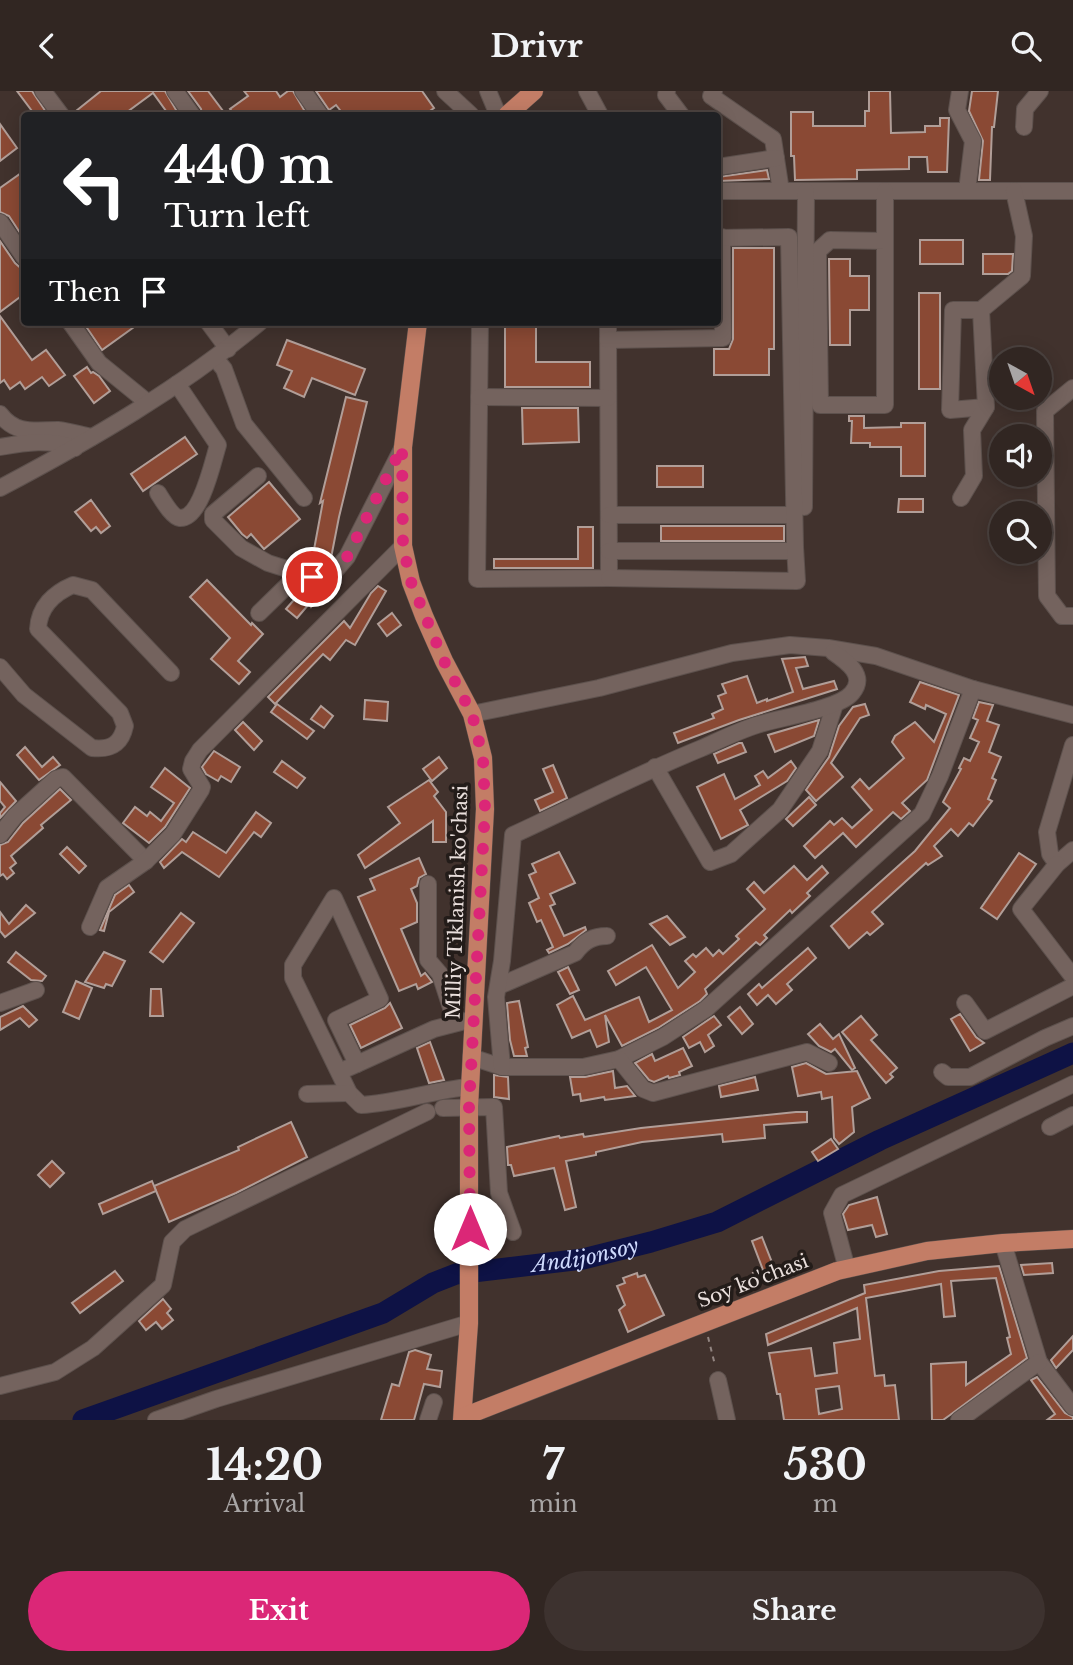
<!DOCTYPE html>
<html lang="en">
<head>
<meta charset="utf-8">
<style>
	:root { --surface:#312622; --page:#3d322f; --text:#f1f3f6; --muted:#a8a5a5; --line:#4c4340; --accent:#db2777 }
	body { margin:0; font-family:"Libre Baskerville",serif; background:var(--page); color:var(--text); height:100vh; display:flex; flex-direction:column; font-size:26px; white-space:nowrap }
	* { box-sizing:border-box; margin:0 }
	p { font-size:23px; color:var(--muted) }
	.icon { flex:none; width:38px; height:38px; fill:none; stroke:currentColor; stroke-width:2; stroke-linecap:round; stroke-linejoin:round }
	.map { position:relative; height:1329px; overflow:hidden }
	.side { display:flex; flex-direction:column; background:var(--surface); flex:1 }
	.side>* { flex:none }
	.guide { position:absolute; left:21px; top:21px; width:700px; height:214px; border-radius:7px; box-shadow:0 4px 18px #0003,0 0 0 2px var(--line); background:#202124; color:#fff; overflow:hidden }
	.needle { width:46px; rotate:140deg }
	.controls { position:absolute; left:989px; top:256px; display:grid; gap:14px }
	.controls a { display:grid; place-items:center; width:63px; height:63px; border-radius:50%; background:var(--surface); box-shadow:0 4px 18px #0003,0 0 0 2px var(--line); font-size:35px }
	.pin { position:absolute; display:grid; place-items:center; width:60px; height:60px; color:#fff; margin:-30px; border:4px solid #fff; border-radius:50%; box-shadow:0 2px 7px #0007 }
	.me { position:absolute; width:77px; margin:-38px; rotate:0deg; stroke-linejoin:round; filter:drop-shadow(0 0 5px #0008) }
	.turn { display:flex; align-items:center; gap:24px; height:147px; padding:0 28px; font-size:32px }
	.turn .icon { width:91px; height:91px; stroke-width:2.5 }
	.turn b { display:block; font-size:49px; line-height:60px }
	.then { display:flex; align-items:center; height:66px; padding:0 28px; background:#0003; gap:14px; font-size:26px }
	.eta { display:flex; justify-content:space-evenly; align-items:center; height:119px; text-align:center }
	.eta b { font-size:42px; font-weight:800; line-height:49px }
	.primary-button { display:flex; gap:14px; margin-top:auto; padding:14px 28px }
	.primary-button a { flex:1; height:80px; border-radius:42px; background:var(--accent); color:#fff; font-size:28px; font-weight:800; line-height:80px; text-align:center }
	.primary-button a+a { background:var(--page); color:var(--text) }
	header { display:flex; justify-content:space-between; align-items:center; height:91px; padding:0 28px; background:var(--surface); font-size:32px; font-weight:800 }
	.map>svg:first-child { display:block }
	.lines { fill:none; stroke-linecap:round; stroke-linejoin:round }
	.river { stroke:#0e1245; stroke-width:21 }
	.building { fill:#8a4934; stroke:#b19e98; stroke-width:2; fill-rule:evenodd }
	.minor-casing { stroke:#5d514d; stroke-width:18 }
	.major-casing { stroke:#5d514d; stroke-width:19 }
	.path { stroke:#928581; stroke-width:2; stroke-dasharray:5 5; stroke-linecap:butt }
	.minor { stroke:#74635e; stroke-width:16 }
	.major { stroke:#c37d66; stroke-width:18 }
	.route { stroke:#db2777; stroke-width:12; stroke-dasharray:0 21.6 }
	.labels { text-anchor:middle; dominant-baseline:central; stroke-width:7; stroke-linejoin:round; paint-order:stroke }
	.street-label { font-size:19px; fill:#e9dfdc; stroke:#231c19 }
	.water-label { font-size:21px; font-style:italic; fill:#ced9fc; stroke:#231c19 }
</style>
</head>
<body>
<header><svg class="icon" aria-label="back" viewBox="0 0 24 24"><path d="M15 5l-7 7 7 7"/></svg>Drivr<svg class="icon" aria-label="search" viewBox="0 0 24 24"><circle cx="10" cy="10" r="6"/><path d="M15 15l6 6"/></svg></header>
<div class="map">
<svg width="1073" height="1329" viewBox="0 0 1073 1329">
	<rect width="100%" height="100%" fill="#41322d"/>
	<g class="lines">
		<!-- river -->
		<path class="river" id="s1" d="M83,1329L383,1222L433,1192L456,1183L583,1168L651,1151L717,1131L880,1049L1073,962"/>
	</g>
	<!-- building -->
	<g class="building">
		<path d="M17,0H32L48,24H35Z"/>
		<path d="M101,0H165L179,24H169L153,2L123,24H71Z"/>
		<path d="M188,0H208L226,24H202L201,18Z"/>
		<path d="M244,0H276L280,6L288,0H293L307,24H235L230,18L248,5Z"/>
		<path d="M316,0H422L434,17L424,24H344L336,14L329,19Z"/>
		<path d="M869,0H890L891,42L925,41V35H940V27H949L947,81H928L927,66H909V78L857,79V88L795,89L794,65H791V21H813V35H865V20H869Z"/>
		<path d="M972,0H998L994,36H992L990,89H979L983,50L969,20Z"/>
		<path d="M0,33L17,57L0,70Z"/>
		<path d="M767,79L769,88L718,90V86Z"/>
		<path d="M24,80V148L9,125L0,121V97Z"/>
		<rect x="920" y="149" width="43" height="24"/>
		<path d="M0,150L15,172L24,180V203L0,221Z"/>
		<path d="M733,157H774V258H769V284H714V258H729L733,248Z"/>
		<path d="M983,163H1013L1012,180L1008,183H983Z"/>
		<path d="M829,168H850V185H869V219H850V254H830Z"/>
		<rect x="919" y="202" width="21" height="96"/>
		<path d="M0,225L32,269L46,259L65,284L49,295L42,286L25,298L20,291L10,298L4,289L0,292Z"/>
		<path d="M83,231H141L102,259Z"/>
		<path d="M505,231H536V271H590V296H505Z"/>
		<path d="M287,249L365,278L355,304L312,287L304,306L284,297L292,280L277,274Z"/>
		<path d="M87,276L91,282L93,281L99,285L110,300L94,312L74,285Z"/>
		<path d="M346,306L367,311L339,426L331,467L313,464L323,410L320,412Z"/>
		<path d="M522,317H578L579,351L523,353Z"/>
		<path d="M849,325H864V337L901,336V332H925V385H901V356H870V352H851L852,330H849Z"/>
		<path d="M185,346L197,363L143,400L131,383Z"/>
		<rect x="657" y="375" width="46" height="21"/>
		<path d="M269,391L300,428L264,458L251,443L247,447L242,443L228,426Z"/>
		<path d="M899,408H923V421H898Z"/>
		<path d="M91,409L110,435L101,442L96,436L91,440L75,421Z"/>
		<rect x="661" y="435" width="123" height="15"/>
		<path d="M578,436H593V477H494V468H578Z"/>
		<path d="M207,489L251,534L252,532L263,543L238,570L250,581L239,593L211,568L230,547L190,506Z"/>
		<path d="M306,495L314,496L322,503L311,516L309,513L297,527L286,518Z"/>
		<path d="M378,495L386,500L355,554L346,549L330,569L323,563L275,613L268,606L344,530L350,537L371,502Z"/>
		<path d="M392,522L401,534L387,545L378,533Z"/>
		<path d="M805,566L808,575L796,577L803,598L834,590L837,598L739,629L678,652L674,642L714,627L712,623L723,618L718,605L726,602L722,593L747,585L757,612L767,608V610L793,601L782,568Z"/>
		<path d="M920,591L959,604L927,689L902,712L910,720L901,728L893,721L856,756L843,742L815,767L804,755L830,730L834,734L842,727L852,737L872,719L852,696L860,688L869,698L904,667L892,651L895,645L915,631L934,651L946,623L926,614L925,618L910,611Z"/>
		<path d="M365,609L388,611L387,630L364,628Z"/>
		<path d="M979,611L993,614L987,630L999,634L989,661L1001,666L992,687L996,689L988,708L992,710L973,735L969,732L958,745L951,738L934,755L942,765L928,774L926,772L872,821L883,833L870,844L867,841L849,857L831,835L915,760L950,717L943,711L961,678L959,677L964,667L970,670L979,651L970,647L978,629L973,627Z"/>
		<path d="M277,613L314,640L307,648L271,621Z"/>
		<path d="M865,613L869,624L860,627L831,672L843,686L816,710L806,699L829,666L839,635L853,616Z"/>
		<path d="M321,615L333,625L324,637L311,628Z"/>
		<path d="M819,629L814,645L775,661L768,644Z"/>
		<path d="M243,631L262,650L254,659L235,639Z"/>
		<path d="M739,652H742L746,661L718,672L714,663Z"/>
		<path d="M25,656L42,676L53,666L60,674L39,689L17,664Z"/>
		<path d="M214,660L240,676L231,691L221,685L218,690L206,683L202,676Z"/>
		<path d="M439,666L447,677L432,690L423,678Z"/>
		<path d="M282,670L305,687L297,697L274,681Z"/>
		<path d="M791,670L796,677L787,690L740,719L748,734L721,748L697,696L724,683L735,708L760,694L755,685L763,680L768,687Z"/>
		<path d="M553,674L567,707L540,720L535,709L553,701L543,678Z"/>
		<path d="M165,677L190,697L165,736L149,752L123,732L135,716L147,725L150,721L161,730L174,712L151,696Z"/>
		<path d="M429,689L438,701L434,705L446,721V751H433V730L365,777L358,764L400,732L388,716Z"/>
		<path d="M0,691L16,710L0,727V722L5,716L0,710Z"/>
		<path d="M60,698L71,709L41,734L43,737L11,765L16,772L10,777L14,782L7,788L3,783L0,785V754L8,751L23,732Z"/>
		<path d="M809,706L816,714L793,735L786,728Z"/>
		<path d="M256,721L271,732L261,746L254,741L219,786L182,761L164,777L160,771L182,748L186,751L193,741L226,762Z"/>
		<path d="M67,756L86,775L79,782L60,763Z"/>
		<path d="M559,761L575,792L550,803L555,813L550,815L564,845L585,836L586,839L568,853L549,862L547,859L553,856L541,829L537,831L529,812L539,807L529,784L536,781L532,773Z"/>
		<path d="M1019,762L1036,773L997,828L981,817Z"/>
		<path d="M419,767L426,783L419,787L417,795L411,798L417,812V831L401,838L421,885L425,882L432,891L418,898L416,893L399,900L358,806L375,799L370,788Z"/>
		<path d="M794,775L807,789L822,775L828,782L807,802L810,805L792,822L790,819L764,844L767,847L760,854L756,851L705,898L707,903L700,910L658,937L622,955L605,924L609,951L597,956L590,939L572,947L557,914L573,905L585,929L639,906L649,931L672,919L646,876L616,894L608,880L652,854L678,897L695,881L685,870L693,863L696,866L706,857L713,865L719,859L723,863L739,848L736,845L765,818L747,798L754,791L764,802Z"/>
		<path d="M129,794L134,801L109,821L104,840L100,839L115,804Z"/>
		<path d="M26,814L35,822L5,846L0,840V821L9,833Z"/>
		<path d="M181,822L194,832L163,871L150,861Z"/>
		<path d="M667,825L685,846L670,854L650,833Z"/>
		<path d="M808,857L816,867L787,893L792,899L776,913L768,904L757,914L748,903L759,893L762,897Z"/>
		<path d="M16,861L46,885L42,890L31,889L8,871Z"/>
		<path d="M104,861L125,870L112,895L106,893L104,897L85,891Z"/>
		<path d="M568,876L579,899L570,903L558,881Z"/>
		<path d="M76,890L92,897L79,928L63,921Z"/>
		<path d="M151,898H161L163,925H150Z"/>
		<path d="M519,910L528,956L525,957L527,965H514L510,949L507,912Z"/>
		<path d="M390,912L402,937L361,957L350,934L385,917Z"/>
		<path d="M23,915L37,929L29,936L20,927L0,939V926Z"/>
		<path d="M740,916L753,933L742,943L728,926Z"/>
		<path d="M960,923L976,946L984,952L970,960L951,928Z"/>
		<path d="M714,925L721,934L708,944L714,955L705,961L700,951L689,957L683,946Z"/>
		<path d="M861,925L877,944L871,949L897,977L890,983L893,986L886,992L842,941Z"/>
		<path d="M820,933L833,948L839,943L855,977L852,979L835,958L831,961L819,955L808,943Z"/>
		<path d="M430,951L444,989L429,992L417,957Z"/>
		<path d="M683,957L692,975L679,981L680,984L669,987L668,985L654,991L649,989L635,972L652,963L655,970Z"/>
		<path d="M806,972L826,983L857,980L870,1007L852,1016L854,1041L839,1053L834,1047L832,1006L822,1008L821,1001L798,1005L792,976Z"/>
		<path d="M613,980L615,997L627,995L635,1005L605,1009L604,1006L581,1010L580,1003L573,1004L570,986H585Z"/>
		<path d="M494,984L508,986L509,1008L494,1006Z"/>
		<path d="M755,986L758,999L721,1006L719,995Z"/>
		<path d="M796,1021H807V1031L764,1034L765,1047L723,1051L722,1043L642,1051L596,1061V1064L566,1070L576,1116L565,1119L554,1077L514,1085L511,1074H508L507,1056L559,1045L560,1047L583,1043L584,1046L641,1037Z"/>
		<path d="M291,1031L307,1066L236,1102L169,1131L154,1095L239,1059L238,1056Z"/>
		<path d="M831,1048L838,1058L818,1070L812,1061Z"/>
		<path d="M52,1070L64,1082L50,1096L38,1084Z"/>
		<path d="M152,1090L156,1100L103,1123L99,1113Z"/>
		<path d="M877,1106L887,1143L876,1146L872,1134L848,1139L843,1123L849,1114Z"/>
		<path d="M762,1146L777,1184L757,1192L753,1182L763,1179L752,1150Z"/>
		<path d="M1052,1172L1053,1182L1024,1184L1021,1174Z"/>
		<path d="M999,1175L1027,1267L950,1324L943,1329H932L931,1273L966,1271V1294L1011,1263L1007,1247L1010,1246L996,1187L951,1190L955,1225L944,1226L941,1193L866,1207L875,1285L884,1284L885,1295L895,1294L899,1329H784L780,1303H777L769,1262L811,1257L815,1285L837,1282L834,1252L860,1248L857,1217L768,1254L766,1243L865,1202L864,1194L939,1180ZM839,1295L842,1318L819,1323L816,1298Z"/>
		<path d="M115,1180L123,1190L80,1222L72,1212Z"/>
		<path d="M637,1182L638,1186L645,1184L664,1224L628,1241L619,1219L625,1214L617,1195L625,1192L623,1187Z"/>
		<path d="M163,1208L171,1218L167,1222L173,1229L162,1238L156,1231L146,1239L139,1230Z"/>
		<path d="M1073,1245V1259L1056,1277L1051,1269Z"/>
		<path d="M415,1259L431,1264L427,1278L442,1280L440,1296L424,1293L414,1329H381L392,1293L399,1295L409,1261Z"/>
		<path d="M1037,1286L1065,1322L1073,1326V1329H1047L1055,1323L1031,1289Z"/>
	</g>
	<g class="lines">
		<defs>
			<g id="minor">
				<path d="M43,0L61,24"/>
				<path d="M175,0L192,24"/>
				<path d="M303,0L320,24"/>
				<path d="M445,0L471,24"/>
				<path d="M488,0L498,24"/>
				<path d="M587,0L600,24"/>
				<path d="M667,0L666,4L681,24"/>
				<path d="M714,0L711,5L773,48L781,100"/>
				<path d="M960,0L957,19L973,50L967,100"/>
				<path d="M1024,36L1025,18L1040,0"/>
				<path d="M718,76L776,67"/>
				<path d="M718,100H1073"/>
				<path d="M0,131L24,166"/>
				<path d="M885,150L830,149L818,160L820,314H885V100"/>
				<path d="M981,219H953L950,319L986,316L981,219L1022,185L1024,145L1014,100"/>
				<path d="M70,231L99,272L147,311"/>
				<path d="M208,231L228,258"/>
				<path d="M480,231L477,488L609,487L608,231"/>
				<path d="M608,249L723,247L722,146"/>
				<path d="M215,267L224,278L244,333L304,407"/>
				<path d="M1073,297L1045,320L1047,505L1062,525H1073"/>
				<path d="M479,306L608,307"/>
				<path d="M0,323C16,344 34,339 58,339C69,340 81,344 92,346"/>
				<path d="M0,356C28,351 48,348 75,357"/>
				<path d="M258,385L213,423V429L241,457L268,472L312,486L333,482L347,466L403,356"/>
				<path d="M0,397C91,349 181,297 260,231"/>
				<path d="M158,402C162,408 172,426 180,427C201,428 213,370 218,354L177,293"/>
				<path d="M961,407L974,385L972,339L986,316"/>
				<path d="M804,416L806,100"/>
				<path d="M609,424H794"/>
				<path d="M609,460H795"/>
				<path d="M609,487L797,490L795,456L789,146L718,147"/>
				<path d="M259,522L300,482"/>
				<path d="M0,576L24,604L92,657C110,659 121,654 125,635L120,622L38,538C39,516 54,502 73,494L92,499L171,582"/>
				<path d="M973,598L1073,624"/>
				<path d="M1073,654L1047,741L1050,763L1057,773L1073,759"/>
				<path d="M655,676L710,771L731,763L780,719L820,660L835,613"/>
				<path d="M0,744L15,725L56,688L63,686L146,770"/>
				<path d="M1057,773L1021,818L1073,886"/>
				<path d="M428,793V869L440,883L456,932"/>
				<path d="M90,836L107,797L146,770L173,743L201,699L202,696L191,678L193,670L200,659L403,455"/>
				<path d="M499,895L575,862C584,850 593,845 607,845"/>
				<path d="M0,912L36,899"/>
				<path d="M965,912L985,940L1073,895"/>
				<path d="M471,966L502,976H583L619,968L663,946L706,918L922,723L940,685L973,598L876,565L828,557L790,554L732,562L599,597L472,623"/>
				<path d="M619,968L643,998L653,1002L807,961L829,972"/>
				<path d="M357,973L434,938L465,930"/>
				<path d="M502,976L496,906L502,870L513,744C576,715 638,683 702,657C720,649 738,640 757,634C778,627 839,618 852,602C867,584 846,570 833,561"/>
				<path d="M339,981L357,973L336,929L380,908L334,807L293,874V887L349,1002L361,1014C398,1012 433,999 470,996"/>
				<path d="M942,981L948,986H970L1045,947L1073,935"/>
				<path d="M307,1003L349,1002"/>
				<path d="M443,1017L494,1016L499,1102L513,1141"/>
				<path d="M1050,1036L1073,1024"/>
				<path d="M1003,1152L1039,1271L1073,1316"/>
				<path d="M847,1178L832,1122L842,1104L1073,993"/>
				<path d="M718,1289L727,1329"/>
				<path d="M0,1295L55,1281L93,1257L163,1194L172,1151L185,1138L427,1021"/>
				<path d="M156,1329L216,1308L469,1232"/>
				<path d="M428,1329L434,1311"/>
				<path d="M959,1329L1039,1271"/>
			</g>
			<g id="major">
				<path d="M507,24L534,0"/>
				<path d="M418,231L403,356V455L411,491L424,525L444,570L472,623L483,667L485,718L469,1016V1232L462,1329"/>
				<path d="M463,1326L837,1180L927,1160L1003,1152L1073,1148"/>
			</g>
		</defs>
		<!-- minor casing -->
		<use href="#minor" class="minor-casing"/>
		<!-- major casing -->
		<use href="#major" class="major-casing"/>
		<!-- path -->
		<path class="path" d="M708,1246L715,1274"/>
		<!-- minor -->
		<use href="#minor" class="minor"/>
		<!-- major -->
		<use href="#major" class="major"/>
	</g>
	<g class="lines">
		<!-- route -->
		<path class="route" d="M312,486L333,482L347,466L402,356L403,455L411,491L444,570L472,623L483,667L485,718L469,1016L470,1138"/>
	</g>
	<g class="labels">
		<!-- street labels -->
		<g class="street-label">
			<text transform="translate(457 811) rotate(-88)">Milliy Tiklanish ko'chasi</text>
			<text transform="translate(753 1190) rotate(-21)">Soy ko'chasi</text>
		</g>
		<!-- water labels -->
		<g class="water-label">
			<text stroke="none"><textPath href="#s1" startOffset="532">Andijonsoy</textPath></text>
		</g>
	</g>
</svg>
<div class="controls">
<a><svg class="needle" viewBox="-14 -14 28 28"><path d="M0-13l5 13h-10z" fill="#e53935"/><path d="M0 13l5-13h-10z" fill="#a8a5a5"/></svg></a>
<a><svg class="icon" aria-label="sound" viewBox="0 0 24 24"><path d="M4 9h4l5-4v14l-5-4H4zM17 9q2 3 0 6"/></svg></a>
<a><svg class="icon" aria-label="search" viewBox="0 0 24 24"><circle cx="10" cy="10" r="6"/><path d="M15 15l6 6"/></svg></a>
</div>
<div class="pin" style="left:312px;top:486px;background:#d93025"><svg class="icon" aria-label="arrive" viewBox="0 0 24 24"><path d="M6 21V4h12l-3 4 3 4H6"/></svg></div>
<svg class="me" style="left:470px;top:1138px" viewBox="-20 -20 40 40"><circle r="19" fill="#fff"/><path d="M0-13L10 11 0 6-10 11z" fill="#db2777"/></svg>
<div class="guide">
<div class="turn"><svg class="icon" aria-label="left" viewBox="0 0 24 24"><path d="M17 20v-9H6M10 6l-5 5 5 5"/></svg><div><b>440 m</b>Turn left</div></div>
<div class="then">Then<svg class="icon" aria-label="arrive" viewBox="0 0 24 24"><path d="M6 21V4h12l-3 4 3 4H6"/></svg></div>
</div>
</div>
<section class="side">
<div class="eta">
<div><b>14:20</b><p>Arrival</p></div>
<div><b>7</b><p>min</p></div>
<div><b>530</b><p>m</p></div>
</div>
<div class="primary-button"><a>Exit</a><a>Share</a></div>
</section>
</body>
</html>
